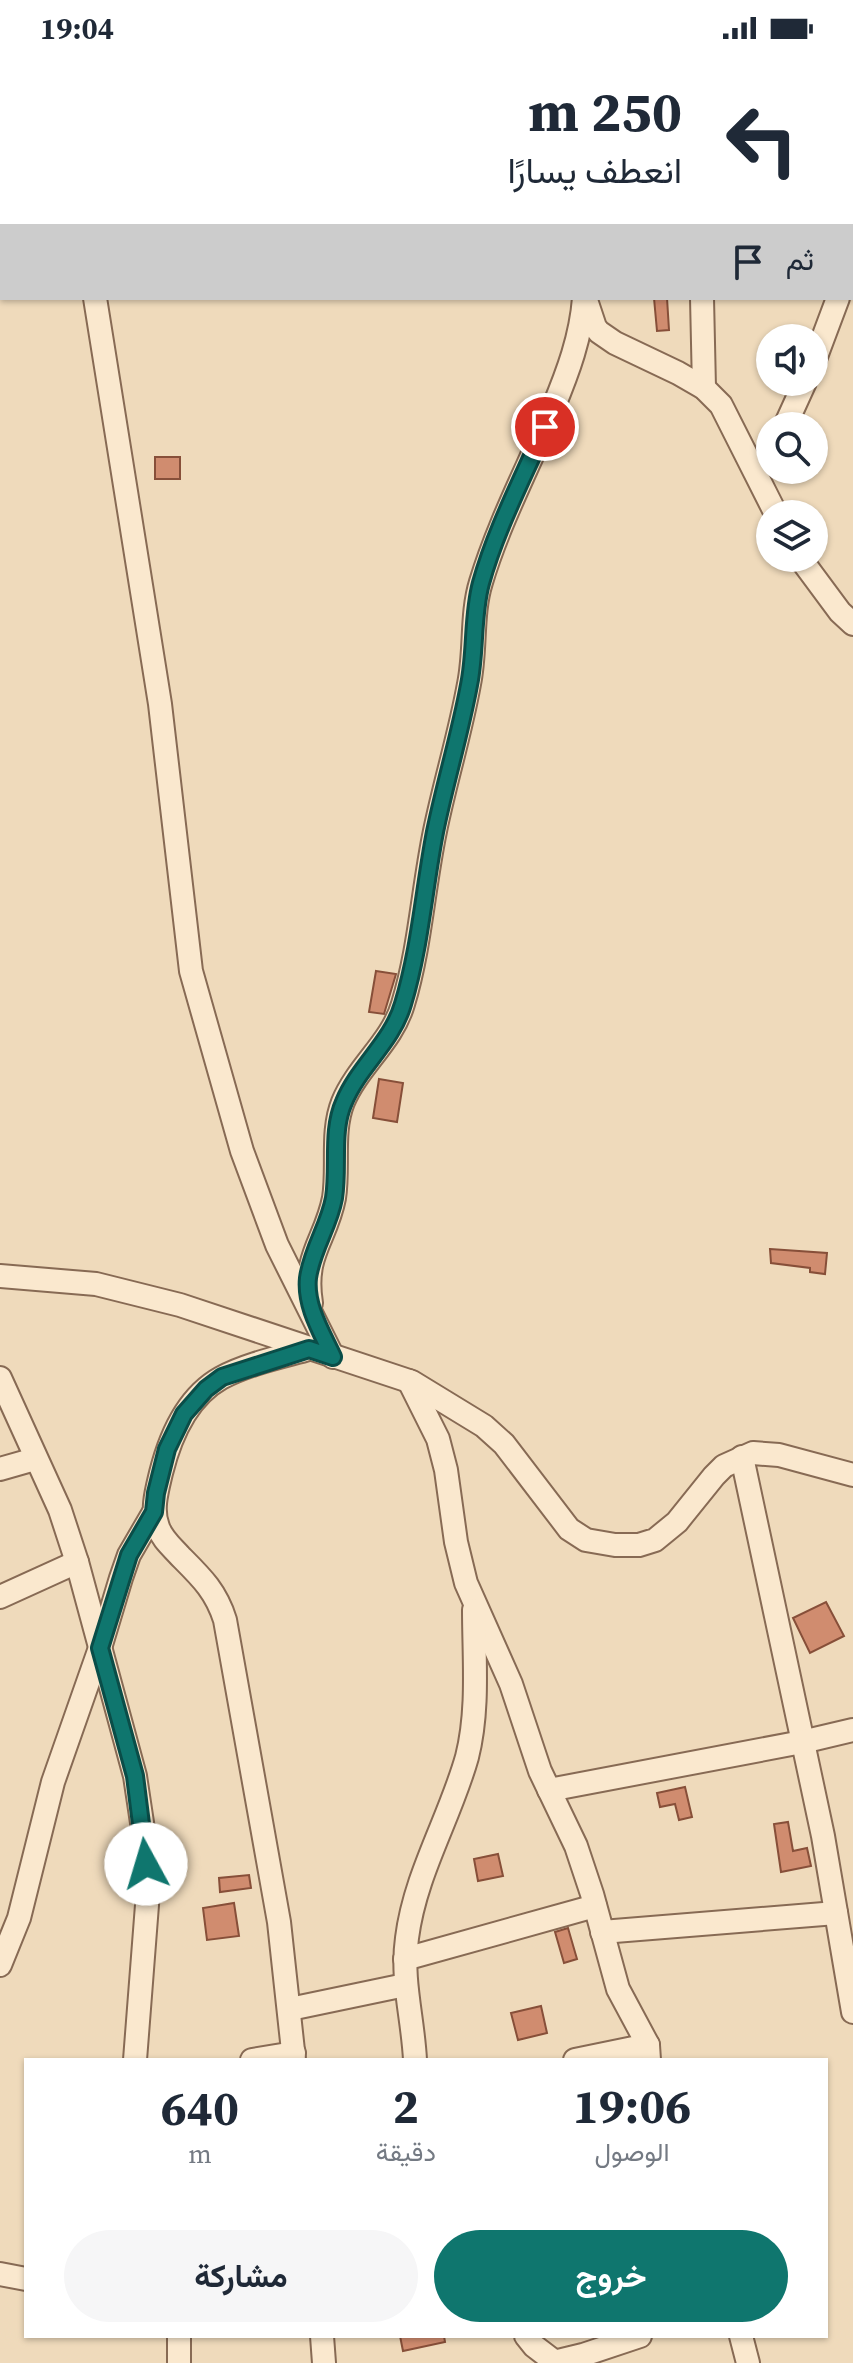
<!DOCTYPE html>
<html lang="ar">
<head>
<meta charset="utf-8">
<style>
	:root { --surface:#fff; --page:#f6f6f7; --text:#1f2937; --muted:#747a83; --accent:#0f766e }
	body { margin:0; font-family:"Source Serif 4",Vazirmatn,serif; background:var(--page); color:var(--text); direction:rtl; height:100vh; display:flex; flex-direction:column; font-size:30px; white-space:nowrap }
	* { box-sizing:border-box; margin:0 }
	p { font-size:26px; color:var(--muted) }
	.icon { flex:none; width:44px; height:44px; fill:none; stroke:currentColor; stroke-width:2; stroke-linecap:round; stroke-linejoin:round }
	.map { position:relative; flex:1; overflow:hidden; direction:ltr }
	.sheet { position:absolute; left:24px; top:2002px; width:804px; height:280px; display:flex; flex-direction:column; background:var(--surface); border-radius:0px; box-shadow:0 2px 6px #0004; direction:rtl }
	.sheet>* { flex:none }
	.guide { position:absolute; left:0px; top:0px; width:854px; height:244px; box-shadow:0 2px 6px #0004; direction:rtl; background:#fff; color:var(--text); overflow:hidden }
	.buttons { position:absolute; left:756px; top:268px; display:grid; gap:16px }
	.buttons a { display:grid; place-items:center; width:72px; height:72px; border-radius:50%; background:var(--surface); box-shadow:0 2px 6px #0004; font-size:40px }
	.pin { position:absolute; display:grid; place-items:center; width:68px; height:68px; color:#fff; margin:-34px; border:4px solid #fff; border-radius:50%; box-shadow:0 2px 8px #0007 }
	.me { position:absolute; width:88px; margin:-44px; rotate:354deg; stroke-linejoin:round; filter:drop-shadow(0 0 6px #0008) }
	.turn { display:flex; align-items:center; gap:28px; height:168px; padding:0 40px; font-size:36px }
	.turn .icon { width:104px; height:104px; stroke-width:2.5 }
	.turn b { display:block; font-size:56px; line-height:68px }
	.then { display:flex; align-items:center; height:76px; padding:0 40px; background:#0003; gap:16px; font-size:30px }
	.eta { display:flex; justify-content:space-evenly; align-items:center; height:136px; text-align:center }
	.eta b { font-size:48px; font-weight:700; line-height:56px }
	.action { display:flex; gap:16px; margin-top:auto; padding:16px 40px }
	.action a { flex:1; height:92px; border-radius:48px; background:var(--accent); color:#fff; font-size:32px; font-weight:700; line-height:92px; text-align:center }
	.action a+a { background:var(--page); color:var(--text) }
	.status { display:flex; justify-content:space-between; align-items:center; height:56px; padding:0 40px; background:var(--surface); direction:ltr }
	.status svg { height:22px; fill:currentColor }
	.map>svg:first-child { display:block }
	.building { fill:#d08c6f; stroke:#874f39; stroke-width:2 }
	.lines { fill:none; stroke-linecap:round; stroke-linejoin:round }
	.minor-casing { stroke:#876a54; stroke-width:26 }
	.minor { stroke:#fae8ce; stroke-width:22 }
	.route-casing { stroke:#0a4d48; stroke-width:20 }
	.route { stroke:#0f766e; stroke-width:14 }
</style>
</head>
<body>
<div class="status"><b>19:04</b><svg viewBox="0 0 49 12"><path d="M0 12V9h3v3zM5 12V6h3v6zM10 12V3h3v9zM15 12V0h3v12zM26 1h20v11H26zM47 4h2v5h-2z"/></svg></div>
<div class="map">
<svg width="853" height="2307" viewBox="0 0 853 2307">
	<rect width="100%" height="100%" fill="#efdabb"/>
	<!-- building -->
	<g class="building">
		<path d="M654,242H667L669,274L657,275Z"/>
		<rect x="155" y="401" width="25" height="22"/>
		<path d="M376,915L396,918L384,958L369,956Z"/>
		<path d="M379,1023L403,1027L397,1066L373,1062Z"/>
		<path d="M770,1193L827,1197L825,1218L810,1216V1212L771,1207Z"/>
		<path d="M826,1546L844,1580L810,1597L793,1562Z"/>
		<path d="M685,1731L692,1761L679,1764L675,1748L660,1751L657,1737Z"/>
		<path d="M788,1766L793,1795L807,1792L811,1810L781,1816L774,1768Z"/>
		<path d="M498,1798L503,1820L478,1825L474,1803Z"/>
		<path d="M249,1819L251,1832L220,1836L219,1822Z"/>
		<path d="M234,1847L239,1880L207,1884L203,1852Z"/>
		<path d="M568,1872L577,1903L564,1907L555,1876Z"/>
		<path d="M541,1950L547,1977L518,1984L511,1957Z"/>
		<path d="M400,2280H444L445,2286L403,2295Z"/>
	</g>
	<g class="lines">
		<defs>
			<g id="minor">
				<path d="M73,0V2"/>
				<path d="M417,0L418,2"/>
				<path d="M559,0L560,2"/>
				<path d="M674,0V2"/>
				<path d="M193,2V0"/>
				<path d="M852,202L853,199"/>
				<path d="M95,242L160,648L191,915L242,1095L277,1189L333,1301"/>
				<path d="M702,242L704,332"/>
				<path d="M587,247L595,271L599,276L615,287L678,317L704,332L721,349L776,458"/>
				<path d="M814,306L838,242"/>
				<path d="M785,370L805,326"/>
				<path d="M800,502L840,556L853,568"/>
				<path d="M0,1220L96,1228L180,1249L412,1326L484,1370L504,1388L569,1473L586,1484L615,1489H639L655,1484L677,1466L714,1420L724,1410L753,1397L779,1399L853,1419"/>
				<path d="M311,1247C303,1198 326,1184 334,1142C339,1111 331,1076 343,1046C358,1010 392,986 403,948C420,892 423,833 435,775C445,726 460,678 469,628C476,594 471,558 481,526C499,466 529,410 553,352C568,316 581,281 584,242"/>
				<path d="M0,1322L60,1454L77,1506L135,1720L144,1780L148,1836L135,2004"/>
				<path d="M409,1325L438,1383L446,1414L456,1486L466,1527L511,1628L540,1715L576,1790L592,1838L618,1933L648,1989L649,2004"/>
				<path d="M742,1401L823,1780L853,1956"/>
				<path d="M0,1413L35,1403"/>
				<path d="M0,1541L77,1506"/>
				<path d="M549,1734L802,1686L853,1674"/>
				<path d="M602,1876L836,1857"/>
				<path d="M405,1903L595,1850"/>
				<path d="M0,1909L19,1862L53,1726L100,1592L121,1522L129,1499L154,1456"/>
				<path d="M290,1953L405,1929"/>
				<path d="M252,2004L294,1997"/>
				<path d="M294,2004L279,1866L225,1564C216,1535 201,1521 180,1500C172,1491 162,1483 158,1471C151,1454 157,1434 161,1417C170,1381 187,1341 221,1322C247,1308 280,1301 309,1293"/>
				<path d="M415,2004C413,1962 401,1924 407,1882C415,1818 450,1762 467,1701C479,1654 474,1602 474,1554"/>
				<path d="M575,2004L648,1989"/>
				<path d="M0,2218L26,2223"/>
				<path d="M179,2280V2307"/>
				<path d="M322,2280L324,2307"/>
				<path d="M526,2280L534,2290L555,2306"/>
				<path d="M741,2280L748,2307"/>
				<path d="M550,2307L583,2299L640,2280"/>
			</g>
		</defs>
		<!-- minor casing -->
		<use href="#minor" class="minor-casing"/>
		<!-- minor -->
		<use href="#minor" class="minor"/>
	</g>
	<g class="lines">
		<defs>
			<path id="route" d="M146,1808L135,1720L100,1592L129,1499L154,1456L156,1437L167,1393L184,1358L206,1333L222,1321L309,1293L333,1301C322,1277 305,1250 308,1222C312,1193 329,1170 334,1142C339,1110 331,1075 344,1046C359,1010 392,986 403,948C420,892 424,833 435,776C445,727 460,678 469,629C476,595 472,560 481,527C496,473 523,422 545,371"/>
		</defs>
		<!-- route casing -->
		<use href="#route" class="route-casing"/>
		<!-- route -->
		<use href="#route" class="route"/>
	</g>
</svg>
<div class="buttons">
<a><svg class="icon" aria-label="sound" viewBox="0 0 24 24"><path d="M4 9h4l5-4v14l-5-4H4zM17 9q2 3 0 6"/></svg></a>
<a><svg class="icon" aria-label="search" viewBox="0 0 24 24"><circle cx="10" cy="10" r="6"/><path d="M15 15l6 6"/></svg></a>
<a><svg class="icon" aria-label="layers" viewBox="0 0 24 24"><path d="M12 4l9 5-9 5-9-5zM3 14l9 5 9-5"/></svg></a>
</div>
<div class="pin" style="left:545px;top:371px;background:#d93025"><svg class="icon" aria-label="arrive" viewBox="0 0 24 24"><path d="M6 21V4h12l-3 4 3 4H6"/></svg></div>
<svg class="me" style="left:146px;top:1808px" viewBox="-20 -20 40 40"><circle r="19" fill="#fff"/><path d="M0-13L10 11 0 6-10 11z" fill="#0f766e"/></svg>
<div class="guide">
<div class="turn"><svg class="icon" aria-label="left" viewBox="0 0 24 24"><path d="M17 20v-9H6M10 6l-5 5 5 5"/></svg><div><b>250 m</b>انعطف يسارًا</div></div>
<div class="then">ثم<svg class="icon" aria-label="arrive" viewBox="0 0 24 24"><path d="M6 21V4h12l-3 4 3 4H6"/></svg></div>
</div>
<section class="sheet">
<div class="eta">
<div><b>19:06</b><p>الوصول</p></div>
<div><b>2</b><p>دقيقة</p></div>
<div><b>640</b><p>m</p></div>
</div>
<div class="action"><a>خروج</a><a>مشاركة</a></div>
</section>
</div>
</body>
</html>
